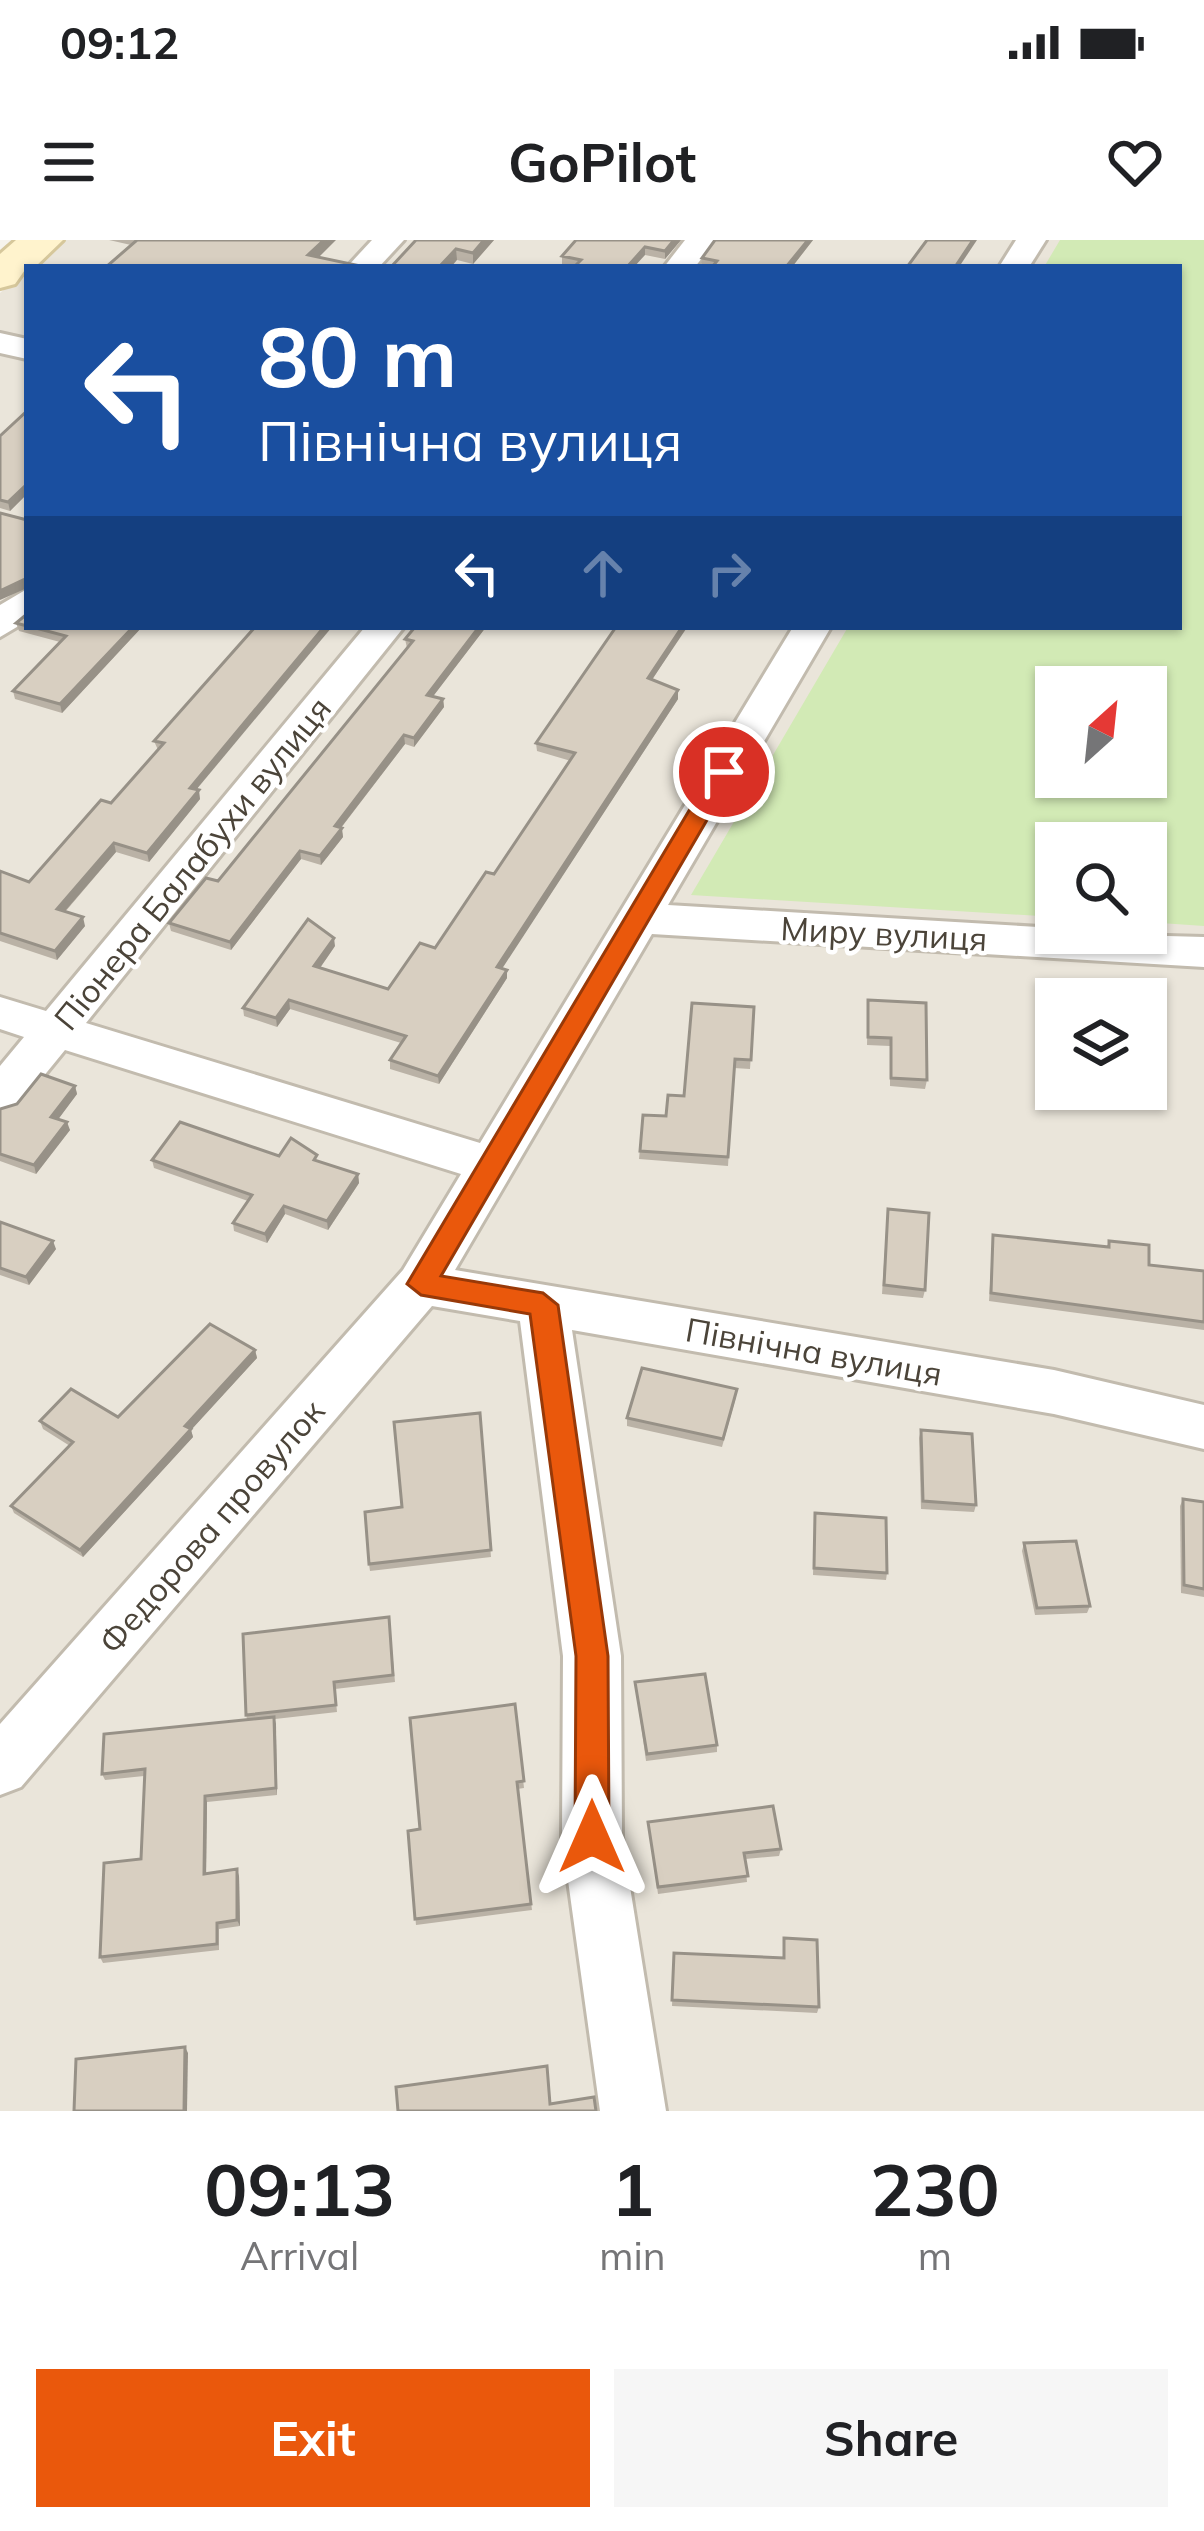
<!DOCTYPE html>
<html lang="en">
<head>
<meta charset="utf-8">
<style>
	:root { --surface:#fff; --page:#f6f6f6; --text:#202124; --muted:#757577; --accent:#ea580c }
	body { margin:0; font-family:Mulish,sans-serif; background:var(--page); color:var(--text); height:100vh; display:flex; flex-direction:column; font-size:45px; white-space:nowrap }
	* { box-sizing:border-box; margin:0 }
	p { font-size:39px; color:var(--muted) }
	.icon { flex:none; width:66px; height:66px; fill:none; stroke:currentColor; stroke-width:2; stroke-linecap:round; stroke-linejoin:round }
	.map { position:relative; height:1871px; overflow:hidden }
	.side { display:flex; flex-direction:column; background:var(--surface); flex:1 }
	.side>* { flex:none }
	.guide { position:absolute; left:24px; top:24px; width:1158px; height:366px; border-radius:0px; box-shadow:0 3px 9px #0004; background:#1a4fa0; color:#fff; overflow:hidden }
	.needle { width:78px; rotate:27deg }
	.tools { position:absolute; left:1035px; top:426px; display:grid; gap:24px }
	.tools a { display:grid; place-items:center; width:132px; height:132px; border-radius:0px; background:var(--surface); box-shadow:0 3px 9px #0004; font-size:60px }
	.pin { position:absolute; display:grid; place-items:center; width:102px; height:102px; color:#fff; margin:-51px; border:6px solid #fff; border-radius:50%; box-shadow:0 3px 12px #0007 }
	.me { position:absolute; width:132px; margin:-66px; rotate:0deg; stroke-linejoin:round; filter:drop-shadow(0 0 9px #0008) }
	.turn { display:flex; align-items:center; gap:42px; height:252px; padding:0 36px; font-size:54px }
	.turn .icon { width:156px; height:156px; stroke-width:2.5 }
	.turn b { display:block; font-size:84px; line-height:102px }
	.lanes { display:flex; align-items:center; height:114px; padding:0 36px; background:#0003; justify-content:center; gap:60px; direction:ltr }
	.lanes .off { opacity:.35 }
	.eta { display:flex; justify-content:space-evenly; align-items:center; height:204px; text-align:center }
	.eta b { font-size:72px; font-weight:700; line-height:84px }
	.primary-button { display:flex; gap:24px; margin-top:auto; padding:24px 36px }
	.primary-button a { flex:1; height:138px; border-radius:0px; background:var(--accent); color:#fff; font-size:48px; font-weight:700; line-height:138px; text-align:center }
	.primary-button a+a { background:var(--page); color:var(--text) }
	.status { display:flex; justify-content:space-between; align-items:center; height:84px; padding:0 60px; background:var(--surface); direction:ltr }
	.status svg { height:33px; fill:currentColor }
	header { display:flex; justify-content:space-between; align-items:center; height:156px; padding:0 36px; background:var(--surface); font-size:54px; font-weight:700 }
	.map>svg:first-child { display:block }
	.residential { fill:#eae5da; fill-rule:evenodd }
	.green { fill:#d2eab5; fill-rule:evenodd }
	.lines { fill:none; stroke-linecap:round; stroke-linejoin:round }
	.street-casing { stroke:#c2bbae; stroke-width:6 }
	.secondary-casing { stroke:#d6c79b; stroke-width:6 }
	.street { fill:#fff; fill-rule:evenodd }
	.secondary { fill:#fff3cd; fill-rule:evenodd }
	.wall { fill:#bab2a6 }
	.shaded-wall { fill:#979187 }
	.building { fill:#d8cfc1; stroke:#979187; stroke-width:3 }
	.route { fill:#ea580c; stroke:#983908; stroke-width:3 }
	.labels { text-anchor:middle; dominant-baseline:central; stroke-width:9; stroke-linejoin:round; paint-order:stroke }
	.street-label { font-size:33px; fill:#4b4439; stroke:#fff }
</style>
</head>
<body>
<div class="status"><b>09:12</b><svg viewBox="0 0 49 12"><path d="M0 12V9h3v3zM5 12V6h3v6zM10 12V3h3v9zM15 12V0h3v12zM26 1h20v11H26zM47 4h2v5h-2z"/></svg></div>
<header><svg class="icon" aria-label="menu" viewBox="0 0 24 24"><path d="M4 6h16M4 12h16M4 18h16"/></svg>GoPilot<svg class="icon" aria-label="heart" viewBox="0 0 24 24"><path d="M12 20l-8-8c-3-5 5-10 8-4 3-6 11-1 8 4z"/></svg></header>
<div class="map">
<svg width="1204" height="1871" viewBox="0 0 1204 1871">
	<rect width="100%" height="100%" fill="#f6f3ec"/>
	<!-- residential -->
	<path class="residential" d="M64,0H1204V1871H0V53L27,31V387H1179V27H32ZM1056,447H1146V537H1056ZM1056,603H1146V693H1056ZM1056,759H1146V849H1056Z"/>
	<!-- green -->
	<path class="green" d="M1060,0H1204V686L1146,682V603H1056V677L691,655L848,387H1179V27H1044ZM1056,447H1146V537H1056Z"/>
	<g class="lines">
		<defs>
			<g id="street">
				<path d="M372,0H404L379,27H347Z"/>
				<path d="M685,0H716L695,27H664Z"/>
				<path d="M1016,0H1046L1029,27H999Z"/>
				<path d="M0,93L27,99V119L0,113Z"/>
				<path d="M27,349V381L0,397V365Z"/>
				<path d="M365,387H404L86,783L480,903L793,387H831L668,665L1056,688V693L1204,697V727L652,694L455,1030L1054,1130L1204,1165V1209L1054,1174L572,1090L621,1416L622,1597L666,1871H600L562,1597L563,1416L520,1081L432,1066L21,1547L0,1555V1484L403,1030L461,934L65,810L16,870L0,875V826L24,797L0,789V757L46,771Z"/>
			</g>
			<path id="secondary" d="M16,0H63L35,27H27L15,44L0,48V14Z"/>
		</defs>
		<!-- street casing -->
		<use href="#street" class="street-casing"/>
		<!-- secondary casing -->
		<use href="#secondary" class="secondary-casing"/>
		<!-- street -->
		<use href="#street" class="street"/>
		<!-- secondary -->
		<use href="#secondary" class="secondary"/>
	</g>
	<!-- wall -->
	<g class="wall">
		<path d="M109,0H336L131,5Z"/>
		<path d="M416,0H494L473,24L457,20Z"/>
		<path d="M681,0L665,19L645,15L574,27L562,24V16Z"/>
		<path d="M715,0H813L792,27L701,26L702,18Z"/>
		<path d="M27,171V254L10,271L0,268V196Z"/>
		<path d="M27,374V387H142L62,473L15,459L13,451L60,402L19,391L16,383Z"/>
		<path d="M255,387L197,550L200,559L149,622L116,612L65,672L85,686L57,720L0,701V631L29,642L111,563L158,510L154,501Z"/>
		<path d="M415,387H486L433,456L443,459L444,467L414,507L405,504L341,588L343,597L321,625L301,619L231,710L171,691L169,683L218,641L407,408L405,399Z"/>
		<path d="M616,387H686L652,440L678,459L502,728L507,738L439,844L390,829V820L401,803L290,769L277,787L244,776L243,768L335,706L320,728L388,749L435,708L494,634L571,521L537,511L536,503Z"/>
		<path d="M868,760L927,840L925,849L890,846V806L867,805Z"/>
		<path d="M754,767L750,829L734,828L728,926L639,919L643,875L666,876L684,856Z"/>
		<path d="M75,846L77,854L58,879L70,890L36,934L0,921V869Z"/>
		<path d="M279,916L318,921L358,934L359,943L328,990L285,974L267,1003L234,991L233,983L248,961L154,928L152,920Z"/>
		<path d="M887,977L925,1050L923,1058L882,1054Z"/>
		<path d="M0,982L56,1009L29,1045L0,1035Z"/>
		<path d="M993,995L1107,1007L1109,1001L1149,1025L1204,1031V1090L989,1061Z"/>
		<path d="M255,1110L257,1118L191,1190L193,1197L83,1317L14,1273L11,1266L70,1206L43,1189L40,1181L118,1177Z"/>
		<path d="M736,1157L722,1207L627,1186V1178Z"/>
		<path d="M480,1173L491,1317L370,1331L369,1324L402,1267Z"/>
		<path d="M921,1190L976,1265L974,1272L921,1269L919,1198Z"/>
		<path d="M1183,1259L1204,1262V1357L1181,1353L1180,1266Z"/>
		<path d="M815,1273L887,1333L886,1340L813,1335Z"/>
		<path d="M1024,1303L1090,1366L1087,1373L1035,1375L1022,1311Z"/>
		<path d="M389,1377L395,1442L335,1449L337,1472L275,1479L277,1555L207,1562L206,1633L239,1636L240,1686L219,1689V1710L103,1723L100,1717L141,1619L144,1536L105,1540L102,1534L247,1479L246,1475Z"/>
		<path d="M635,1442L717,1505V1512L646,1521Z"/>
		<path d="M515,1464L524,1548L517,1549L532,1670L416,1685L408,1591L420,1589Z"/>
		<path d="M648,1582L781,1609L779,1616L745,1619L747,1642L658,1654Z"/>
		<path d="M784,1698L819,1767L817,1773L672,1766L674,1713L783,1718Z"/>
	</g>
	<!-- shaded-wall -->
	<g class="shaded-wall">
		<path d="M324,0H336L310,26L308,15Z"/>
		<path d="M484,0H494L473,24V13Z"/>
		<path d="M674,0H681L665,19V11Z"/>
		<path d="M808,0H813L792,27H786Z"/>
		<path d="M973,0H977L959,27H955Z"/>
		<path d="M645,7V15L634,27H627Z"/>
		<path d="M456,9L457,20L451,27H439Z"/>
		<path d="M27,244V254L10,271L8,262Z"/>
		<path d="M27,338V348L0,360V351Z"/>
		<path d="M133,387H142L62,473L60,464Z"/>
		<path d="M324,387H332L191,556L190,548Z"/>
		<path d="M479,387H486L428,463L427,455Z"/>
		<path d="M682,387H686V389L647,447L648,438Z"/>
		<path d="M678,450V459L498,735L497,727Z"/>
		<path d="M443,459L444,467L414,507V498Z"/>
		<path d="M404,495L405,504L336,594L335,586Z"/>
		<path d="M199,550L200,559L149,622L147,613Z"/>
		<path d="M342,588L343,597L321,625L320,616Z"/>
		<path d="M114,603L116,612L59,678L57,669Z"/>
		<path d="M300,611L301,619L231,710L230,702Z"/>
		<path d="M83,677L85,686L57,720L55,711Z"/>
		<path d="M334,698L335,706L315,735L314,726Z"/>
		<path d="M507,730V738L439,844L438,836Z"/>
		<path d="M289,760L290,769L277,787L276,778Z"/>
		<path d="M75,846L77,854L54,885L51,877Z"/>
		<path d="M67,882L70,890L36,934L34,925Z"/>
		<path d="M358,934L359,943L328,990L327,981Z"/>
		<path d="M284,966L285,974L267,1003L265,994Z"/>
		<path d="M53,1001L56,1009L29,1045L26,1037Z"/>
		<path d="M255,1110L257,1118L191,1190L193,1197L83,1317L80,1310L185,1186Z"/>
		<path d="M274,1477L276,1484L277,1555L276,1548Z"/>
		<path d="M205,1556L207,1562L206,1640L204,1634Z"/>
		<path d="M237,1629L239,1636L240,1686L237,1680Z"/>
		<path d="M185,1807L188,1813L187,1871H184Z"/>
	</g>
	<!-- building -->
	<g class="building">
		<path d="M137,0H324L308,15L365,27H106Z"/>
		<path d="M416,0H484L473,13L456,9L439,27H391Z"/>
		<path d="M576,0H674L665,11L645,7L627,27H574L581,20L562,16Z"/>
		<path d="M715,0H808L786,27H712L717,21L702,18Z"/>
		<path d="M927,0H973L955,27H907Z"/>
		<path d="M27,171V244L8,262L0,260V196Z"/>
		<path d="M0,273L27,280V338L0,351Z"/>
		<path d="M27,374V386L16,383Z"/>
		<path d="M32,387H133L60,464L13,451L66,396Z"/>
		<path d="M255,387H324L190,548L199,550L147,613L114,603L57,669L83,677L55,711L0,693V631L29,642L101,560L111,563L164,503L154,501Z"/>
		<path d="M415,387H479L427,455L443,459L414,498L404,495L335,586L342,588L320,616L300,611L230,702L169,683L206,638L218,641L413,401L405,399Z"/>
		<path d="M616,387H682L648,438L678,450L497,727L507,730L438,836L390,820L406,796L289,760L276,778L243,768L308,679L334,698L314,726L388,749L420,703L435,708L486,632L494,634L575,513L536,503Z"/>
		<path d="M868,760L926,763L927,840L891,838V798L868,797Z"/>
		<path d="M692,763L754,767L751,820L735,819L728,917L640,911L643,875L666,876L668,855L684,856Z"/>
		<path d="M41,834L75,846L51,877L67,882L34,925L0,914V869L17,864Z"/>
		<path d="M180,882L279,916L291,898L317,915L314,920L358,934L327,981L284,966L265,994L233,983L252,955L152,920Z"/>
		<path d="M888,969L929,973L925,1050L884,1045Z"/>
		<path d="M0,982L53,1001L26,1037L0,1028Z"/>
		<path d="M993,995L1109,1007V1001L1149,1005V1025L1204,1031V1082L991,1053Z"/>
		<path d="M210,1084L255,1110L185,1186L191,1189L80,1310L11,1266L73,1202L40,1181L71,1149L118,1177Z"/>
		<path d="M642,1128L737,1149L723,1199L627,1178Z"/>
		<path d="M480,1173L491,1310L369,1324L365,1272L402,1267L394,1182Z"/>
		<path d="M921,1190L972,1194L976,1265L923,1261Z"/>
		<path d="M1183,1259L1204,1262V1349L1184,1345Z"/>
		<path d="M815,1273L886,1278L887,1333L814,1328Z"/>
		<path d="M1076,1301L1090,1366L1037,1368L1024,1303Z"/>
		<path d="M389,1377L393,1435L334,1442L336,1465L246,1475L243,1394Z"/>
		<path d="M705,1434L717,1505L647,1514L635,1442Z"/>
		<path d="M515,1464L524,1541L517,1542L531,1664L415,1679L408,1591L420,1589L410,1478Z"/>
		<path d="M274,1477L276,1548L205,1556L204,1634L237,1629V1680L217,1683V1704L100,1717L104,1623L141,1619L145,1529L102,1534L104,1494Z"/>
		<path d="M773,1566L781,1609L744,1613L748,1636L658,1647L648,1582Z"/>
		<path d="M784,1698L817,1700L819,1767L672,1760L674,1713L784,1718Z"/>
		<path d="M185,1807L184,1871H74L76,1819Z"/>
		<path d="M547,1826L550,1864L594,1857L596,1871H398L396,1847Z"/>
	</g>
	<!-- route -->
	<path class="route" d="M724,525L735,532L441,1036L543,1053L558,1065L608,1416L609,1597L604,1609L592,1613L580,1609L575,1597L576,1416L530,1074L421,1055L407,1044L712,532Z"/>
	<g class="labels">
		<!-- street labels -->
		<g class="street-label">
			<text transform="translate(192 623) rotate(-51)">Піонера Балабухи вулиця</text>
			<text transform="translate(884 693) rotate(3)">Миру вулиця</text>
			<text transform="translate(814 1111) rotate(10)">Північна вулиця</text>
			<text transform="translate(211 1286) rotate(-49)">Федорова провулок</text>
		</g>
	</g>
</svg>
<div class="tools">
<a><svg class="needle" viewBox="-14 -14 28 28"><path d="M0-13l5 13h-10z" fill="#e53935"/><path d="M0 13l5-13h-10z" fill="#757577"/></svg></a>
<a><svg class="icon" aria-label="search" viewBox="0 0 24 24"><circle cx="10" cy="10" r="6"/><path d="M15 15l6 6"/></svg></a>
<a><svg class="icon" aria-label="layers" viewBox="0 0 24 24"><path d="M12 4l9 5-9 5-9-5zM3 14l9 5 9-5"/></svg></a>
</div>
<div class="pin" style="left:724px;top:532px;background:#d93025"><svg class="icon" aria-label="arrive" viewBox="0 0 24 24"><path d="M6 21V4h12l-3 4 3 4H6"/></svg></div>
<svg class="me" style="left:592px;top:1597px" viewBox="-20 -20 40 40"><path d="M0-17L14 15 0 8-14 15z" fill="#ea580c" stroke="#fff" stroke-width="4"/></svg>
<div class="guide">
<div class="turn"><svg class="icon" aria-label="left" viewBox="0 0 24 24"><path d="M17 20v-9H6M10 6l-5 5 5 5"/></svg><div><b>80 m</b>Північна вулиця</div></div>
<div class="lanes"><svg class="icon" aria-label="left" viewBox="0 0 24 24"><path d="M17 20v-9H6M10 6l-5 5 5 5"/></svg><svg class="icon off" aria-label="ahead" viewBox="0 0 24 24"><path d="M12 20V5M6 11l6-6 6 6"/></svg><svg class="icon off" aria-label="right" viewBox="0 0 24 24"><path d="M7 20v-9h11M14 6l5 5-5 5"/></svg></div>
</div>
</div>
<section class="side">
<div class="eta">
<div><b>09:13</b><p>Arrival</p></div>
<div><b>1</b><p>min</p></div>
<div><b>230</b><p>m</p></div>
</div>
<div class="primary-button"><a>Exit</a><a>Share</a></div>
</section>
</body>
</html>
